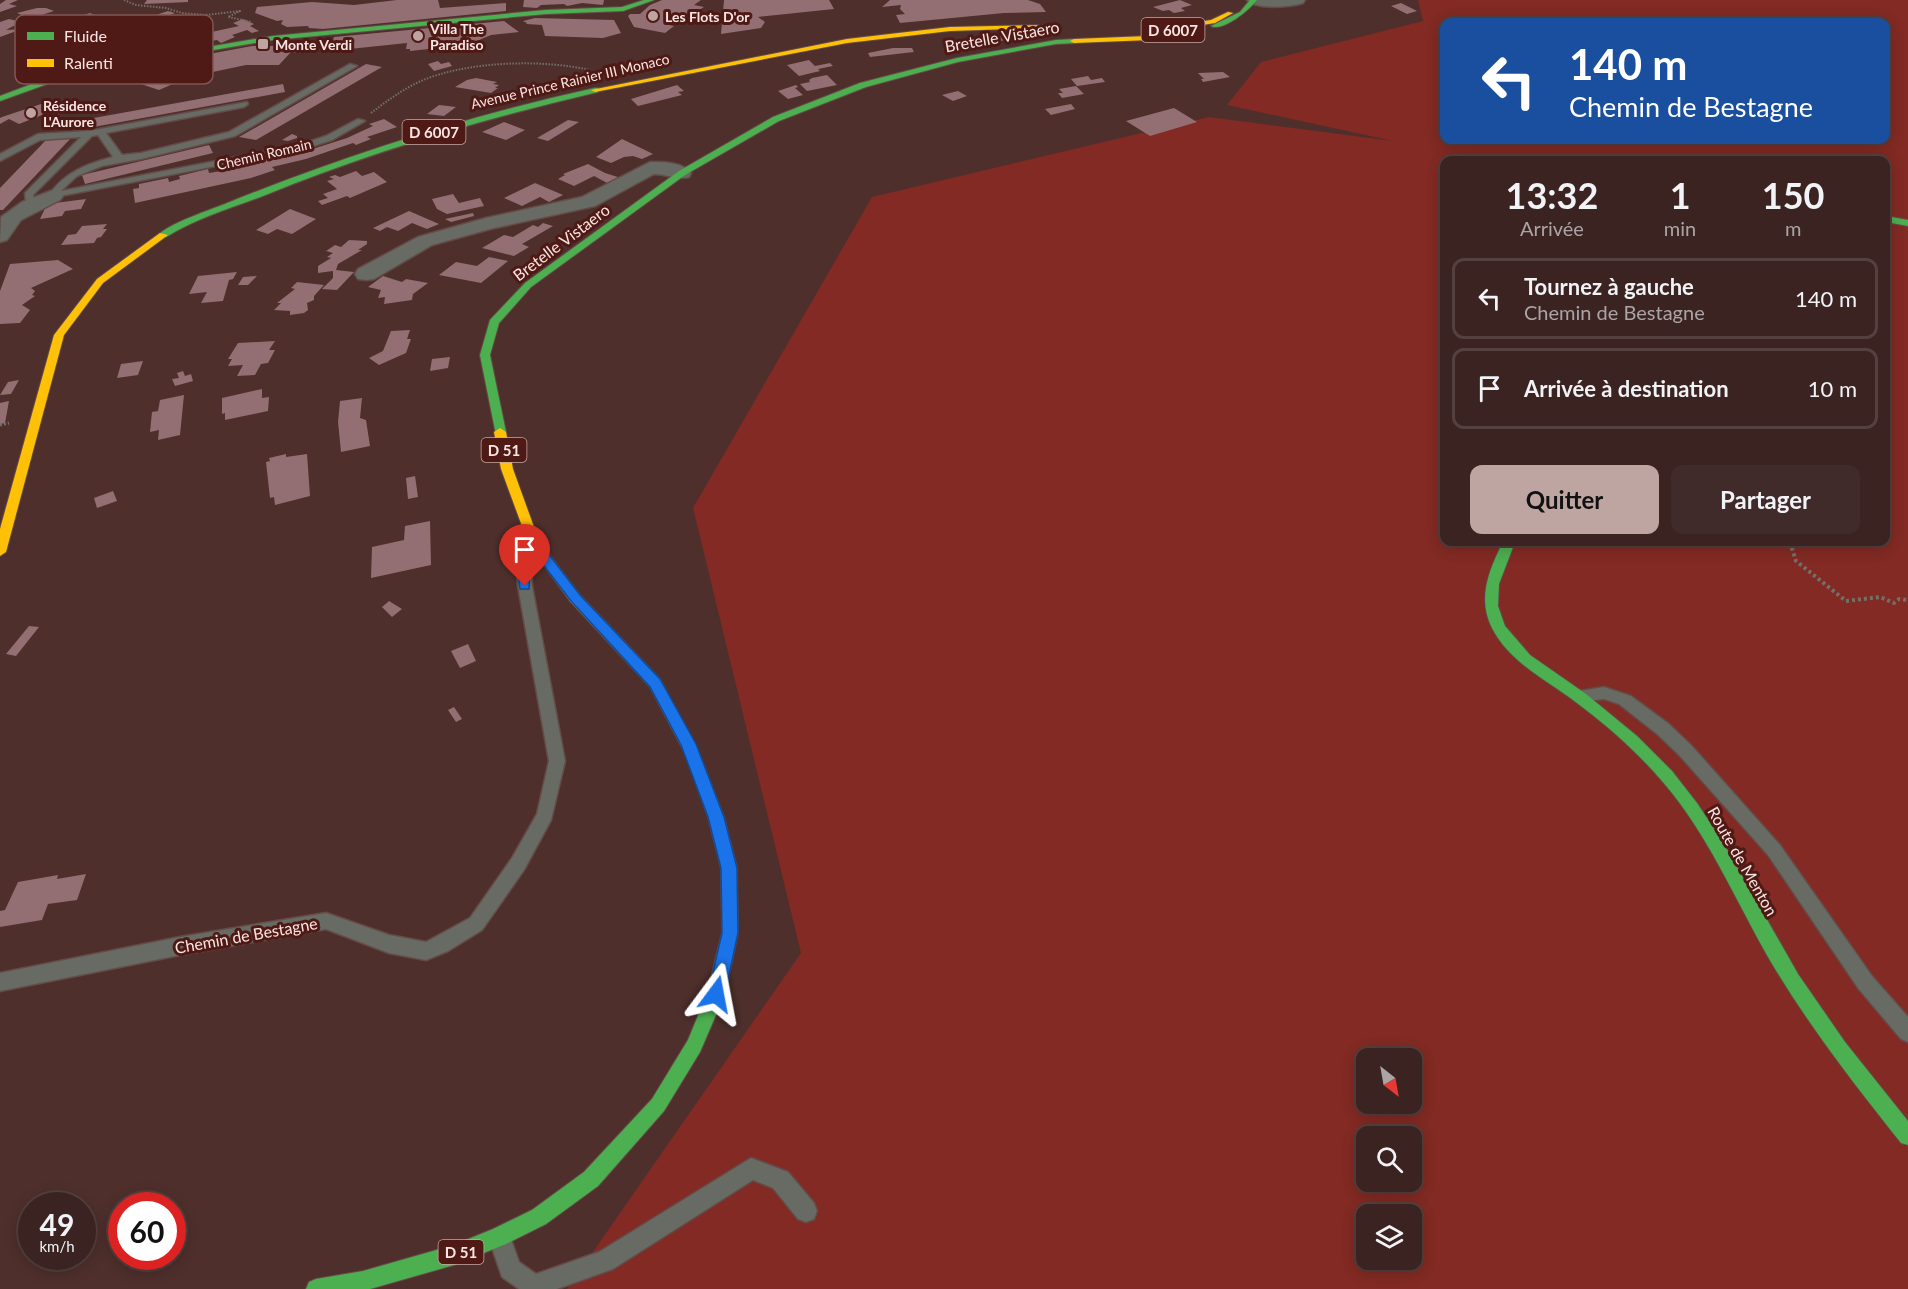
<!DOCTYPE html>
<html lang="fr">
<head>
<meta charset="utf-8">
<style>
	:root { --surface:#3a2321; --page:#412b2a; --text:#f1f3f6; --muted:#aba4a5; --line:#54403f; --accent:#bea5a2 }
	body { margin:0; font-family:Lato,sans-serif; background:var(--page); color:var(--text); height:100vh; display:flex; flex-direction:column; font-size:22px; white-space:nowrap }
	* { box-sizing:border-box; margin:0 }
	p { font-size:20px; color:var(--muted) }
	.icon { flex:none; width:33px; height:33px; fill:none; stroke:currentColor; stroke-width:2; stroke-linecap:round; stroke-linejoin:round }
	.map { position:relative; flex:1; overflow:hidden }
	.sheet { position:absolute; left:1440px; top:156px; width:450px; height:390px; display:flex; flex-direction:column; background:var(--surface); border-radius:12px; box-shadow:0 3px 15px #0003,0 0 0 2px var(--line) }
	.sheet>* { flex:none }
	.hud { position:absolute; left:1440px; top:18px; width:450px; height:126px; border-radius:12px; box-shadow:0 3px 15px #0003,0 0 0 2px var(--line); background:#1a4fa0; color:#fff; overflow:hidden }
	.needle { width:39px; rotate:149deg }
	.controls { position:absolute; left:1356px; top:1048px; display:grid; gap:12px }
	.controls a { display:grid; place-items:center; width:66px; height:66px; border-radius:12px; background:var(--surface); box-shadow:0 3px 15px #0003,0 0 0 2px var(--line); font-size:30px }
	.speed { position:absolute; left:18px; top:1192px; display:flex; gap:12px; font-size:30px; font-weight:700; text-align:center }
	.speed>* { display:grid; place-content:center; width:78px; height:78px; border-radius:50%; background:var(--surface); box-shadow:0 3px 15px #0003,0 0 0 2px var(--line); line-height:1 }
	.speed small { font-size:15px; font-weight:400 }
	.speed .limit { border:9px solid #d22; background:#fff; color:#111 }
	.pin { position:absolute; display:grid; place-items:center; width:51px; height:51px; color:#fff; margin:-62px -26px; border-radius:50% 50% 50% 0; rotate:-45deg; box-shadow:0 0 6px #0007 }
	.pin .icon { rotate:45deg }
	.me { position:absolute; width:66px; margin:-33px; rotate:13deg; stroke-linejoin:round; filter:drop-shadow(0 0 4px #0008) }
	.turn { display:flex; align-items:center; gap:21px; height:126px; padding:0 30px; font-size:27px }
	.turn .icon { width:78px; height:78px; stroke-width:2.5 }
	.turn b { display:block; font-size:42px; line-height:51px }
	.eta { display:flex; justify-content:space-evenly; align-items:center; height:102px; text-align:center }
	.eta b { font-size:36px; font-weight:700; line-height:42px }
	.cta { display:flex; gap:12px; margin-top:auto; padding:12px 30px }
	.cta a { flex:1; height:69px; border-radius:12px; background:var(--accent); color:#111; font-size:24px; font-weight:700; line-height:69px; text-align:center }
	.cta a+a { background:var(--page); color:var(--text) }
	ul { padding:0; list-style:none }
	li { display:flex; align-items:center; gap:18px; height:81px; margin:0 12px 9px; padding:0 18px; border:3px solid var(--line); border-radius:12px }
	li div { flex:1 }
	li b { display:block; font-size:22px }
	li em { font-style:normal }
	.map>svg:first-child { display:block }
	.green { fill:#822a23; fill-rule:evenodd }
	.building { fill:#936e72 }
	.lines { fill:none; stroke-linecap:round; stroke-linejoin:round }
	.lane-casing { stroke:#644b48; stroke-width:3 }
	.street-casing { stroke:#644b48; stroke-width:3 }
	.fast-casing { stroke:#644b48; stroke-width:2 }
	.slow-casing { stroke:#644b48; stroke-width:2 }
	.path-far2 { stroke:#73706a; stroke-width:2; stroke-dasharray:1.5 1.5; stroke-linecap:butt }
	.path-far1 { stroke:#73706a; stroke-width:3; stroke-dasharray:2 2; stroke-linecap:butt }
	.path { stroke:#73706a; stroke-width:4; stroke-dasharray:3 3; stroke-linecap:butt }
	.lane { fill:#676b63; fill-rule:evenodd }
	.street { fill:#676b63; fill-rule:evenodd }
	.fast { fill:#4caf50; fill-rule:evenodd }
	.slow { fill:#ffc107; fill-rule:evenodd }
	.route { fill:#1a73e8; stroke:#114b97; stroke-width:1.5 }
	.poi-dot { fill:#bea5a2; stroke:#4f1915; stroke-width:2 }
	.labels { text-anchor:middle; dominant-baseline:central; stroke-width:6; stroke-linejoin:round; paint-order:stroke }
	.far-poi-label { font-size:14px; font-weight:bold; fill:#fbe5e2; stroke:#4f1915; text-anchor:start }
	.far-street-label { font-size:14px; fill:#fbe5e2; stroke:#4f1915 }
	.shield { fill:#4f1915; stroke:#c7a8a4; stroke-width:1.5 }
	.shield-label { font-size:15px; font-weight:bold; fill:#fbe5e2 }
	.street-label { font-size:16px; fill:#fbe5e2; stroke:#4f1915 }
	.key { fill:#4f1915; stroke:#835652; stroke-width:1.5 }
	.key-label { font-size:16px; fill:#fbe5e2 }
</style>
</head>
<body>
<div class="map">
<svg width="1908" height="1289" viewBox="0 0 1908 1289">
	<rect width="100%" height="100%" fill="#4e2f2c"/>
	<!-- green -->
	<path class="green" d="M1418,0H1908V1289H567L801,953L693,508L872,197L1209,117L1393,141L1227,105L1261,62L1423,21ZM1444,22H1886V140H1444ZM1444,160H1886V542H1444ZM1366,1059H1412V1104H1366ZM1366,1137H1412V1182H1366ZM1366,1215H1412V1260H1366Z"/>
	<!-- building -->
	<g class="building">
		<path d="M6,0H18L9,4L17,6L0,12V4Z"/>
		<path d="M147,0H188V2L144,4Z"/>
		<path d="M397,0H438L440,8L506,3V11L323,29L309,28L308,26L287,27L281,24L283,20L277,21L255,13L257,7L312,2L354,5Z"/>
		<path d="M524,0H604L603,5L582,3L567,6L564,4L541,5L537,8L523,7Z"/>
		<path d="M662,0H701L694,5L704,7L690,16L679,14L664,24L674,26L665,33L634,27L628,16L630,14H640L650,5Z"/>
		<path d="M724,0H829L834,9L758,17L765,22L761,28L721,34Z"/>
		<path d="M890,0H1028L1040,4L1046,12L1004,13L900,23L896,15L905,14L900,9L901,5L882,7Z"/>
		<path d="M1180,0L1192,5L1181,8L1185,11L1174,13L1169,10L1163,11L1153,7Z"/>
		<path d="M1401,3L1417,11L1407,14L1391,6Z"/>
		<path d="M37,8H46L54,11L26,20L21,19L26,17L17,13Z"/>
		<path d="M168,11L175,13L157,20L150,17Z"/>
		<path d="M90,13L97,16L67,26L60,23Z"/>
		<path d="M535,18L614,20L621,33L603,38L545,36L542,25L526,24L527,23L523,21Z"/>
		<path d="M9,19L21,22L6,30L22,29L0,37V22Z"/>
		<path d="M243,19L254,24L250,26L259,31L252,33L247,30L232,35L235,37L221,43L217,40L198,43V47L165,50L166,44L186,42L184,38L239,26L233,23Z"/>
		<path d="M504,21L519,32L491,35L477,41L476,44L410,51V49H406L407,43L340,50L328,42L333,41L334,37Z"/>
		<path d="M1004,35L1008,40L991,42L988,38Z"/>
		<path d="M252,46H306L300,53H290L279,65H246L189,77L159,90L129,80L193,57Z"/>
		<path d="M906,48H912L914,52L870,57L868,53L893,48Z"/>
		<path d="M809,60L815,66L830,63L833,66L818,69L820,71L799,76L787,65Z"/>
		<path d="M438,61L441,64L449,62L452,66L434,71L428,64Z"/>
		<path d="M366,64L382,67L256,140L239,137Z"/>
		<path d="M1223,72L1230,77L1203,82L1201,79H1204L1198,73Z"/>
		<path d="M827,75L837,85L807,91L800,84L810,82L809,80L812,78Z"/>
		<path d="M1088,76L1091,80L1102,78L1105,82L1077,86L1071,79Z"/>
		<path d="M476,78L497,82L493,84L499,85L495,88H498L491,93L455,87L467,80Z"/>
		<path d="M283,84L285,92L88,128V119Z"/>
		<path d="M677,85L684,91L678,92L682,95L638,106L631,99Z"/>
		<path d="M796,85L798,87L795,88L803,95L788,99L778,91Z"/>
		<path d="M1076,86L1084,94L1062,98L1058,93H1063L1059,89Z"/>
		<path d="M958,91L967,96L953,101L942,95Z"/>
		<path d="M41,104L55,110L19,124L9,119L0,124V118L2,117Z"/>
		<path d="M1071,104L1075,109L1051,115L1045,109Z"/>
		<path d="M439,105L448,106L456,107L444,116L427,114Z"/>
		<path d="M1174,108L1197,122L1150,136L1126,121Z"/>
		<path d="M384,119L397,127L367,137L371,139L356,145L353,143L306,159L272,167L275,170L251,178L135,203L133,189L139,188V184L168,178L169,182L180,179L179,176L208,169L209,173L221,171L220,167L248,161L249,164L280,155L300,153L347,138L373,126L369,124Z"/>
		<path d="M568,120L579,122L548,141L537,138Z"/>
		<path d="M504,122L525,130L506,140L482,132Z"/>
		<path d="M292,134L297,136V138L288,141L282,140Z"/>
		<path d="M71,138L3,210H0V188L47,139Z"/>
		<path d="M622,139L645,150L653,154L642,159L633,156L624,157L611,163L596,157Z"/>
		<path d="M209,145L213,153L85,184L82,175Z"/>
		<path d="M588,164L605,173L621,178L609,184L594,176L574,186L558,179L565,175L563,174Z"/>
		<path d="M356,171L362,176L374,172L387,182L350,198L347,196L322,205L318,201L328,198L323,194L337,189L327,181L334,179L329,177L335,175L340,177Z"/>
		<path d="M535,183L563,195L549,202L540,197L522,206L504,198Z"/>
		<path d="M453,194L459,203L480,198L484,206L447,214L437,209L432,199Z"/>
		<path d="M86,199L81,209L65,211L62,216L40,219L47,204Z"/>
		<path d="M290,209L316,219L292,234L277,229L268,234L256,230Z"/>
		<path d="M409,211L439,224L427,229L412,223L398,231L387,227L380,231L373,228Z"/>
		<path d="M473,213L474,216L451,222L445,219Z"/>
		<path d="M543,223L553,226L522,244L529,247L514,256L482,248L504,235L513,237L533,225L538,227Z"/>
		<path d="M107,224L103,229H107L101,237L97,238L94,243L61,245L68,235L76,234L82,226Z"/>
		<path d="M349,240L367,241V244L358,250H362L338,264L336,270L354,272L337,290L322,289L333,278V271L318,273V266L331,258L327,257L333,253L326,251L335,245L341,247Z"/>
		<path d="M489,257L508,261L481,283L439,275L456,262L477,266Z"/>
		<path d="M58,260L73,269L31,288L35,291L32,295L35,296L22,305L30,310L20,323L0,324V291L10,264Z"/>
		<path d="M237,272L233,279L229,280L223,301L201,303L207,292L189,294L198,276Z"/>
		<path d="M257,276L248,285H238L243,277Z"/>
		<path d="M383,276L402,282L406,279L428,283L413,294L412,300L384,304L385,297L378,298L381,290L368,287Z"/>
		<path d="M297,282L324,285L314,296V300L307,303L308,310L304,313L290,315V311L274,310L281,303H277L295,289L291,288Z"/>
		<path d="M410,330L407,339H411L406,353L379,365L369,358L383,351L391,331Z"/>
		<path d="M275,341L269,350H275L268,363L261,364L255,375L237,376L243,365L228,366L232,359H228L238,343Z"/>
		<path d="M450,357L448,368L430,371L432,359Z"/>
		<path d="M143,361L138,375L117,378L121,364Z"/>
		<path d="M183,371L185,376L191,374L193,381L175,386L172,379L179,378L177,373Z"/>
		<path d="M19,380L11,394L0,395L8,382Z"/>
		<path d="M262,389V398L269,397L268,411L225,420V413L222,414V398Z"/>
		<path d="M184,395L180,435L158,440L159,430L150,432L152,412L158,411L160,400Z"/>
		<path d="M362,398L360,418L366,420L370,446L341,452L338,422L340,401Z"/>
		<path d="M9,401L5,423L0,424V403Z"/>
		<path d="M286,454V457L307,454L310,496L275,505L274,497L270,498L266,462L270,461L269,458Z"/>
		<path d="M415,476L418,497L408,499L406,478Z"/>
		<path d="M113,491L117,501L97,508L94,498Z"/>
		<path d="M430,521L431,565L371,578L372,547L404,540L405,526Z"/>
		<path d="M389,601L402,609L392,617L382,607Z"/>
		<path d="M29,626L39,627L16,656L6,654Z"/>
		<path d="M468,644L476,661L460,668L451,651Z"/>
		<path d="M454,707L462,719L456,722L448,710Z"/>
		<path d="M86,874L77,900L48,904L42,920L0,927V911L5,910L18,882L58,875L57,879Z"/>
	</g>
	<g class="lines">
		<defs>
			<g id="lane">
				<path d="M350,64L357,66L235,136L141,159L102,166L77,176L61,191L299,145L326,136L358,119L365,121L332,140L304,149L50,198L48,196C65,172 86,164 113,157L98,135L92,136L33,195L36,204L31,207L26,204L25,193L81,137L40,140L0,161V154L38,134L89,131L247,102L248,104L244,107L106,133L122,155L141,153L229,132Z"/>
				<path d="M540,547L547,552L531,568L532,586L565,761L551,820L524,870L482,930L448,951L426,960L389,953L326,929L180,955L0,991V973L180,937L326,913L389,935L426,942L470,918L512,858L537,814L549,761L518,586L517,566L535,549Z"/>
				<path d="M1604,687L1631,696L1669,724L1691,745L1780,845L1872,976L1908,1017V1042L1901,1039L1858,988L1768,855L1679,755L1657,734L1619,704L1604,699L1579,702L1573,700L1571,696L1573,692Z"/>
				<path d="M751,1158L788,1172L814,1203L817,1211L814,1219L806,1222L798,1219L773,1188L753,1180L613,1269L557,1289H519L502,1277L489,1239L492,1231L500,1228L508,1231L519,1262L536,1274L599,1252Z"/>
			</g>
			<g id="street">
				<path d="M1247,0H1305L1303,3C1290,7 1256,10 1247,0Z"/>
				<path d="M650,162C663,162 683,162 691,173L689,177C677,180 666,174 654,174L595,206L490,229L432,245L374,279L366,280L358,279L355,274L358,269L418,237L486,218L582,197Z"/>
				<path d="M53,190L60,192L63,196L60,200L21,220L7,240L0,242L1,217L22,202Z"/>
			</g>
			<g id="fast">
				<path d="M644,0H654L623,11L546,14L273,40L196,53L142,58L104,65L75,74L0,101V96L69,70L103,61L142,54L196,49L273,36L546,10L622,7Z"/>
				<path d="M1250,0H1257C1249,10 1223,32 1211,26L1240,12Z"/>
				<path d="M1074,39L1078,41L1077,43L1056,44L958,62L866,87L779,121L685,175L531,287L499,323L490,355L506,432L500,436L496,435L480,355L490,320L525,283L679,171L773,117L860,83L957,58L1056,40Z"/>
				<path d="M595,88H598V92C483,119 373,151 263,196C231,208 195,219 166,237L158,235C173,221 217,208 237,199C354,153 472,115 595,88Z"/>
				<path d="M1886,216L1908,220V226L1886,222Z"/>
				<path d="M1503,542H1515L1499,584L1498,606L1505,626L1530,655L1586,694L1637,736L1672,771L1697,803L1724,844L1798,974L1845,1042L1908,1121V1145L1901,1143C1855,1085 1809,1026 1771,962C1738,905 1713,845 1672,793C1645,759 1612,729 1577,703C1547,680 1510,663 1492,628C1477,598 1489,570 1503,542Z"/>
				<path d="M691,745L696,747L698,751L724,817L737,868L738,933L725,994L700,1052L664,1111L598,1186L546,1224L506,1244L454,1265L370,1289H306L309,1282L316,1279L363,1271L454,1245L493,1229L532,1210L584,1172L652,1099L688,1040L707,994L722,933L721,868L708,817L684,751L686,747Z"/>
			</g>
			<g id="slow">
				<path d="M1228,12L1233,13L1215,23L1158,32L1150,40L1074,43L1070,41L1074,39L1148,36L1154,29L1211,20Z"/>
				<path d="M1042,25L1044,28L950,31L847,43L595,92L591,90L847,39L950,27Z"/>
				<path d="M160,233L168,235L103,283L64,335L6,552L0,556V529L54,335L97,279Z"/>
				<path d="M500,428L506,432L513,469L539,541L580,595L660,679L698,751L696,755L691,757L686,755L650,687L570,601L529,545L501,469L494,432Z"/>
			</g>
		</defs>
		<!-- lane casing -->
		<use href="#lane" class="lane-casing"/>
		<!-- street casing -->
		<use href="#street" class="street-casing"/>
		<!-- fast casing -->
		<use href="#fast" class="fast-casing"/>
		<!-- slow casing -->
		<use href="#slow" class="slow-casing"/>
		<!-- path-far2 -->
		<g class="path-far2">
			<path d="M124,0L136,5L166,8L182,13L206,15L240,11L228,17L252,22"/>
			<path d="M371,113C387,101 403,89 421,81C467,61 542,59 590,70"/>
		</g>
		<!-- path-far1 -->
		<path class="path-far1" d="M0,425L9,423"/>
		<!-- path -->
		<path class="path" d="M1790,542L1796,561L1846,601L1880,597L1894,603L1899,599L1908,600"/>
		<!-- lane -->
		<use href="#lane" class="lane"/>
		<!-- street -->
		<use href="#street" class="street"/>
		<!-- fast -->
		<use href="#fast" class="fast"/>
		<!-- slow -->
		<use href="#slow" class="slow"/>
	</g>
	<!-- route -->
	<path class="route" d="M540,547L544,548L580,595L660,679L696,744L724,817L737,868L738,933L725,994L723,1000L716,1002L710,1000L708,994L722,933L721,868L708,817L681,745L650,687L571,601L539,559L530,567L529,589H520L517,566L536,548Z"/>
	<!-- markers -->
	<g class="poi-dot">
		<circle cx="653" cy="16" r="6"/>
		<circle cx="418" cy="36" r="6"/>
		<rect x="257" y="38" width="12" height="12" rx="3"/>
		<circle cx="31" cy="113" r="6"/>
	</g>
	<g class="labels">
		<!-- far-poi labels -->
		<g class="far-poi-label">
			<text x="665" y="16">Les Flots D'or</text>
			<text x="430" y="28">Villa The<tspan x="430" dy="16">Paradiso</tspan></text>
			<text x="275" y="44">Monte Verdi</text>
			<text x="43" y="105">Résidence<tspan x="43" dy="16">L'Aurore</tspan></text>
		</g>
		<!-- far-street labels -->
		<g class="far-street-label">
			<text transform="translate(570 81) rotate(-13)">Avenue Prince Rainier III Monaco</text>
			<text transform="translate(264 154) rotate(-13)">Chemin Romain</text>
		</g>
		<!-- shield labels -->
		<g class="shield">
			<rect x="1141.5" y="18" width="63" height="24" rx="4.5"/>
			<rect x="402.5" y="120" width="63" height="24" rx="4.5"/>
			<rect x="481.5" y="438" width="45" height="24" rx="4.5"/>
			<rect x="438.5" y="1240" width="45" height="24" rx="4.5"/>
		</g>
		<g class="shield-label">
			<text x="1173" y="30">D 6007</text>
			<text x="434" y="132">D 6007</text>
			<text x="504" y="450">D 51</text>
			<text x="461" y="1252">D 51</text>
		</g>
		<!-- street labels -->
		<g class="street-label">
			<text transform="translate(1002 36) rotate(-10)">Bretelle Vistaero</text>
			<text transform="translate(561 242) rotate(-37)">Bretelle Vistaero</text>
			<text transform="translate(1743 861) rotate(60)">Route de Menton</text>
			<text transform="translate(246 935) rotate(-10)">Chemin de Bestagne</text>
		</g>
	</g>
	<!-- legend -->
	<rect x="15" y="15" width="198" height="69" rx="9" class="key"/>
	<rect x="27" y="32" width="27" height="8" fill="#4caf50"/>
	<rect x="27" y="59" width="27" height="8" fill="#ffc107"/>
	<g class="key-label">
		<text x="64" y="42">Fluide</text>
		<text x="64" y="69">Ralenti</text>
	</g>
</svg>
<div class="controls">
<a><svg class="needle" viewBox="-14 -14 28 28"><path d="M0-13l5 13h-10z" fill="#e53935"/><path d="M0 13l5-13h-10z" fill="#aba4a5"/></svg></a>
<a><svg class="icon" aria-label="search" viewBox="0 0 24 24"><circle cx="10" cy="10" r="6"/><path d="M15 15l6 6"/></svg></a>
<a><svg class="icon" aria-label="layers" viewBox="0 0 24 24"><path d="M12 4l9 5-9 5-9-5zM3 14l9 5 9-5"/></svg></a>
</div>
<div class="speed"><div>49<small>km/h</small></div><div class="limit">60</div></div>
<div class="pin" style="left:525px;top:586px;background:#d93025"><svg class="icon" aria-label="arrive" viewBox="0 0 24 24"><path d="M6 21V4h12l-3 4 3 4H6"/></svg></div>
<svg class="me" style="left:716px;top:994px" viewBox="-20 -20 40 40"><path d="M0-17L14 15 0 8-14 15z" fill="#1a73e8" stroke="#fff" stroke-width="4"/></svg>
<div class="hud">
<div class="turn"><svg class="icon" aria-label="left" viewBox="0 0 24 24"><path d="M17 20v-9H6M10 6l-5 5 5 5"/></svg><div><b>140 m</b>Chemin de Bestagne</div></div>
</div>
<section class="sheet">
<div class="eta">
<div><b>13:32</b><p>Arrivée</p></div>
<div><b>1</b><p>min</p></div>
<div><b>150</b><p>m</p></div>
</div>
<ul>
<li><svg class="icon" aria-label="left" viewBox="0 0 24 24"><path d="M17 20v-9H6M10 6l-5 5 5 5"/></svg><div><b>Tournez à gauche</b><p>Chemin de Bestagne</p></div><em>140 m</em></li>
<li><svg class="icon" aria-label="arrive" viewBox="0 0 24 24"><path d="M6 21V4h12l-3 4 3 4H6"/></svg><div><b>Arrivée à destination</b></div><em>10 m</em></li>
</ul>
<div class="cta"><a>Quitter</a><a>Partager</a></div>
</section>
</div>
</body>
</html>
